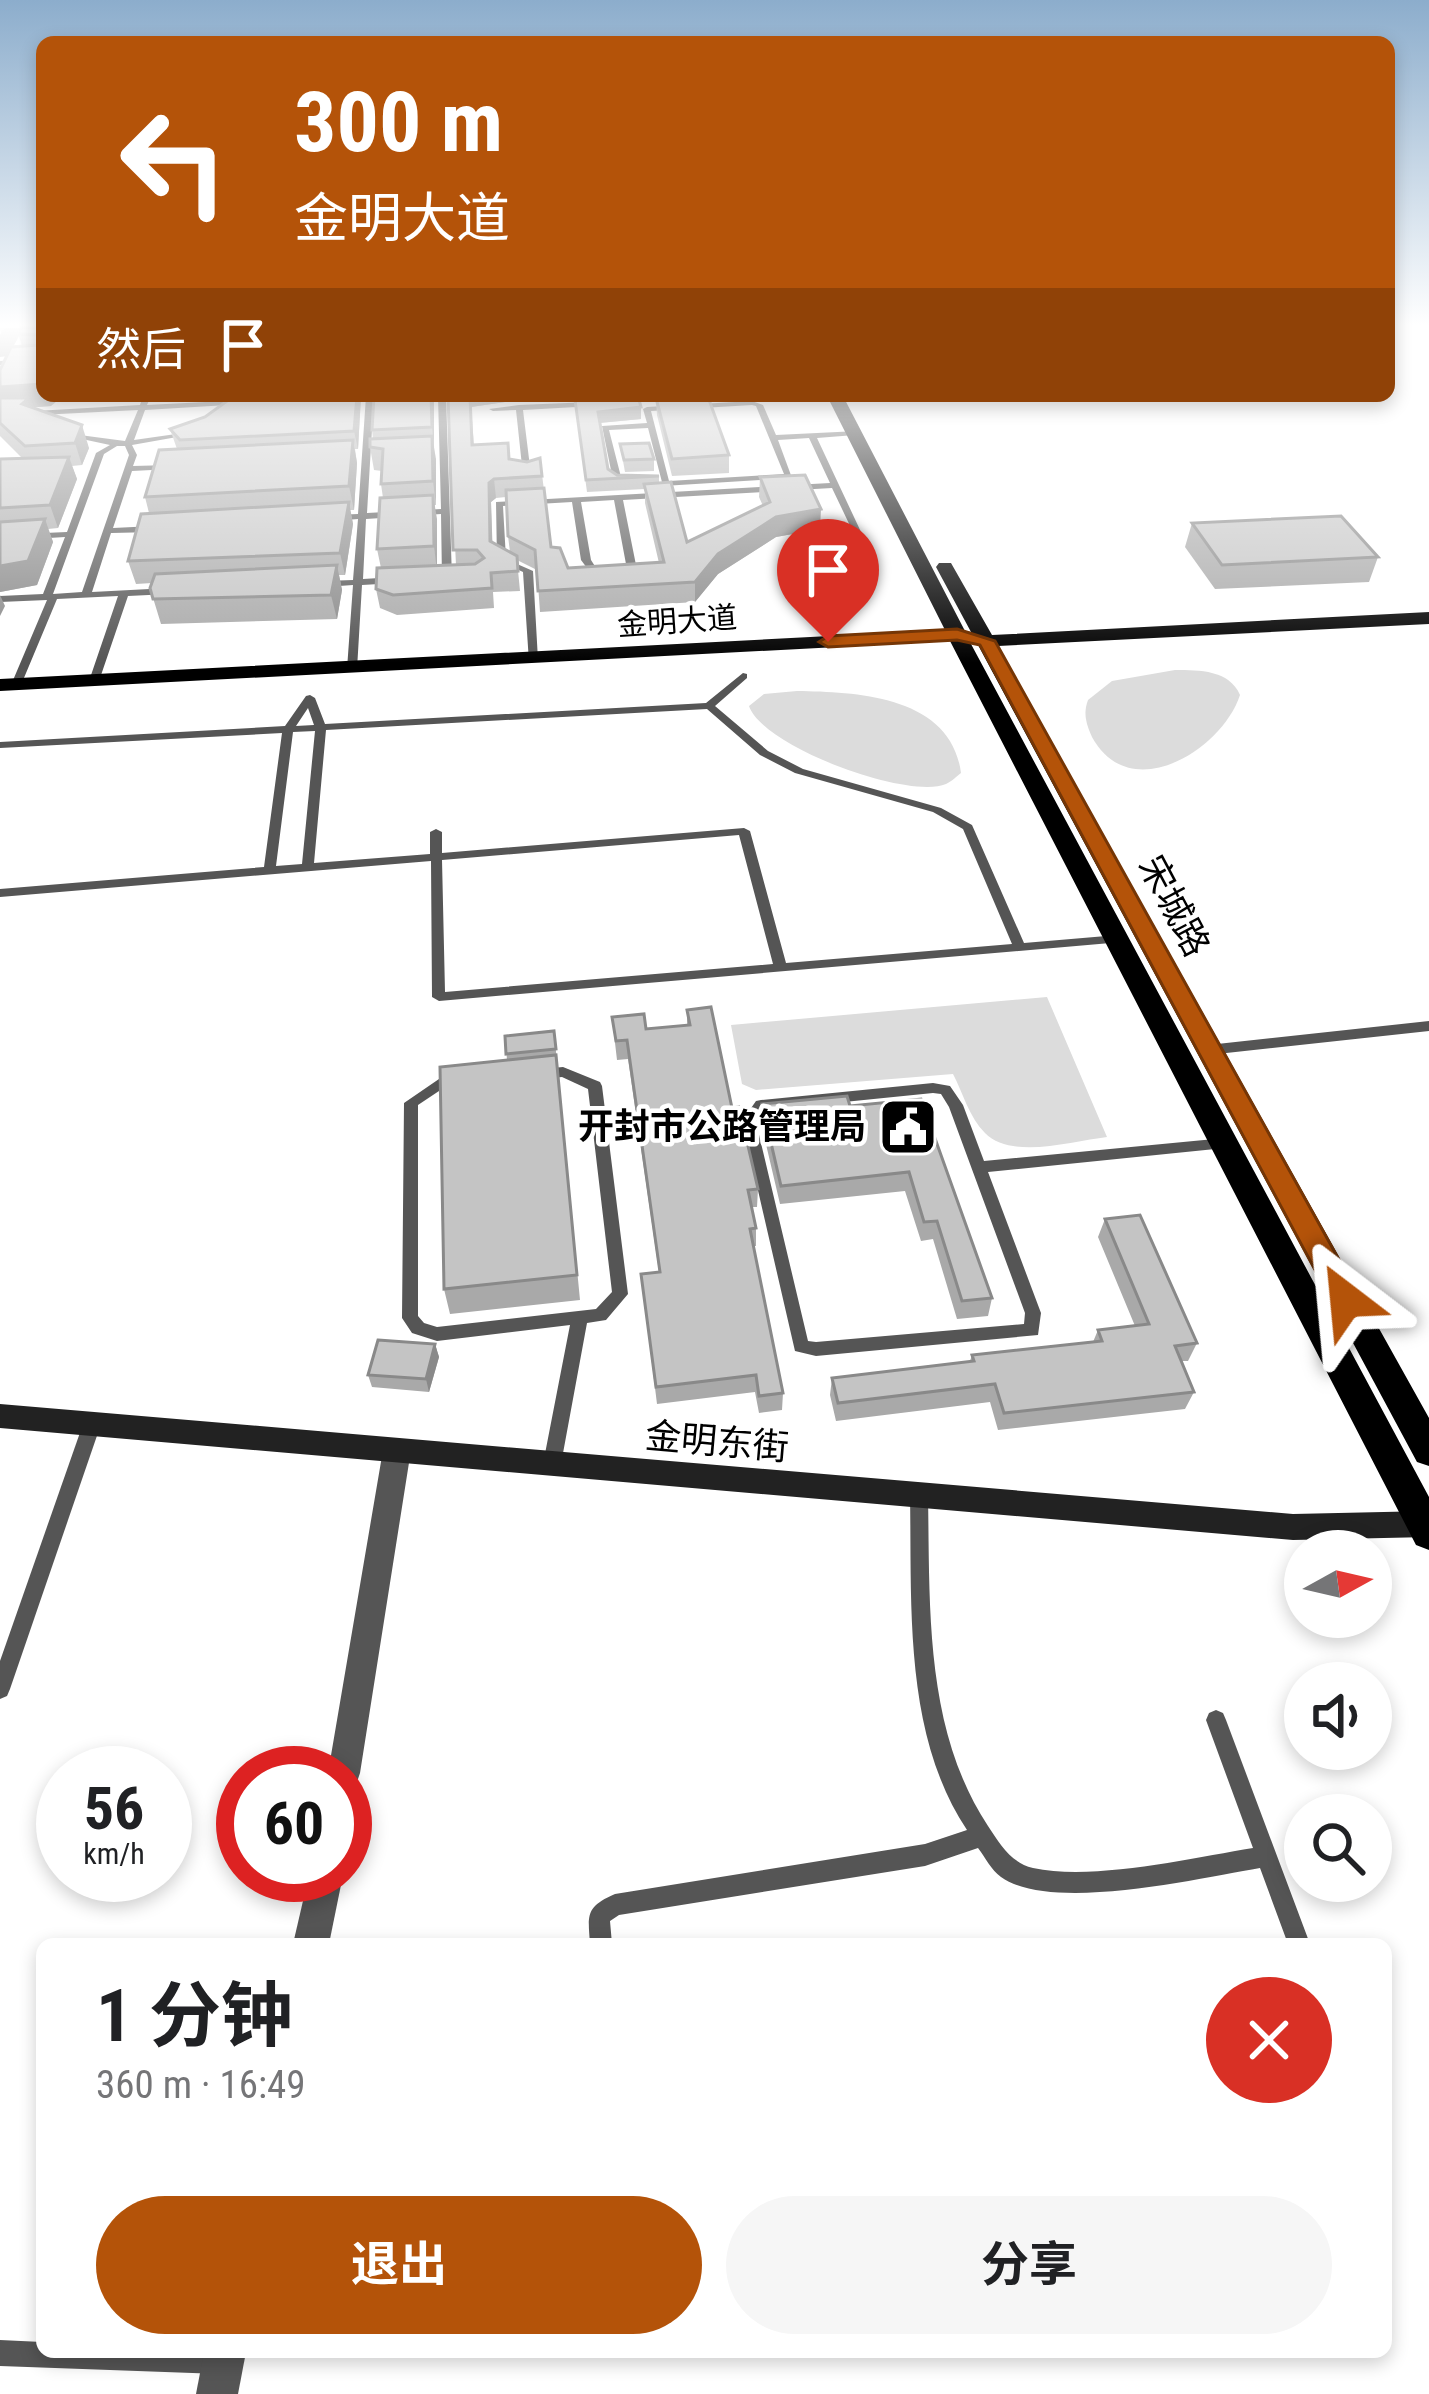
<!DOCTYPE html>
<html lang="zh">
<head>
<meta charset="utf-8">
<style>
	:root { --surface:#fff; --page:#f6f6f6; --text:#202124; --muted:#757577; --accent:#b45309 }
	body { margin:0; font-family:"Roboto Condensed","Noto Sans SC",sans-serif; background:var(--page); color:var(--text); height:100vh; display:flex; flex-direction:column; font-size:45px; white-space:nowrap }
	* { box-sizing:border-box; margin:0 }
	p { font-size:39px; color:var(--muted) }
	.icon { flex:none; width:66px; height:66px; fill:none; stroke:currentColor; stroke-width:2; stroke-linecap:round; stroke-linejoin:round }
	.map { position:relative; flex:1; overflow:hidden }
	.panel { position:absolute; left:36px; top:1938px; width:1356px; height:420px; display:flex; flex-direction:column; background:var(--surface); border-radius:18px; box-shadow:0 6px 18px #0003 }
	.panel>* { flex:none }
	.banner { position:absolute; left:36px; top:36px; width:1359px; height:366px; border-radius:18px; box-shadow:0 6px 18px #0003; background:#b45309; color:#fff; overflow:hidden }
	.needle { width:78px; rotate:82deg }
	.controls { position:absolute; left:1284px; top:1530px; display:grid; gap:24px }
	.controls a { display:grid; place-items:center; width:108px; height:108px; border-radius:50%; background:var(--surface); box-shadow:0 6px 18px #0003; font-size:60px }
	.speed { position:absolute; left:36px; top:1746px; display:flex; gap:24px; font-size:60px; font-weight:700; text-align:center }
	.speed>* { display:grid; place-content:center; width:156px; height:156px; border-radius:50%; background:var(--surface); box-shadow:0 6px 18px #0003; line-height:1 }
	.speed small { font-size:30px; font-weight:400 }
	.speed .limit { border:18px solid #d22; background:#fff; color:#111 }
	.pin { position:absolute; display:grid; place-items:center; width:102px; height:102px; color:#fff; margin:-123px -51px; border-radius:50% 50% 50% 0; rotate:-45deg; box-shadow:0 0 12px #0007 }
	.pin .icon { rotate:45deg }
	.me { position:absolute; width:132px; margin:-66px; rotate:331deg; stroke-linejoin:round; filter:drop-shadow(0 0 9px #0008) }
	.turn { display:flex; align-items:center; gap:42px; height:252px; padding:0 60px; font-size:54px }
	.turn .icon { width:156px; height:156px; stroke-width:2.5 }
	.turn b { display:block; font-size:84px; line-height:102px }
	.then { display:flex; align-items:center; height:114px; padding:0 60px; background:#0003; gap:24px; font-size:45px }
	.round { display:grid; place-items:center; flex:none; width:126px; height:126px; border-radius:63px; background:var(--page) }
	.summary { display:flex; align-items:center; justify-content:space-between; height:204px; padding:0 60px }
	h1 { font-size:72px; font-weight:700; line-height:90px }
	.cta { display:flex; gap:24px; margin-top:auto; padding:24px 60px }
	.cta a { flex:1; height:138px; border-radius:72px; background:var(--accent); color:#fff; font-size:48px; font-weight:700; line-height:138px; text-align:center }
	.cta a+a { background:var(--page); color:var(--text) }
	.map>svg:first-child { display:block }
	.green { fill:#dcdcdc }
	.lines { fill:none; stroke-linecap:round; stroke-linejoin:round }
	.lane { fill:#555; fill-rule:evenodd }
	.street { fill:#555; fill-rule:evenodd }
	.secondary { fill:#222; fill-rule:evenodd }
	.primary { fill:#000; fill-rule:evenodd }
	.wall { fill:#a9a9a9; fill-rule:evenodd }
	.shaded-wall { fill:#898989 }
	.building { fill:#c4c4c4; stroke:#898989; stroke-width:3 }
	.route { fill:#b45309; stroke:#753606; stroke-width:3 }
	.labels { text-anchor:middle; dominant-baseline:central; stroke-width:9; stroke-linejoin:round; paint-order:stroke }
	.far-street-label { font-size:30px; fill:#000; stroke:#fff }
	.street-label { font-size:36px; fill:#000; stroke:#fff }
	.poi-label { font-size:36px; font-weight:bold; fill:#000; stroke:#fff; text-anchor:end }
</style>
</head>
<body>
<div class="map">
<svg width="1429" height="2394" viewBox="0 0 1429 2394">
	<rect width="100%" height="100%" fill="#fff"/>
	<!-- green -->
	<g class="green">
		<path d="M1175,670C1200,670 1229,670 1240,695C1222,750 1130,807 1092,737C1086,724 1083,713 1088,700L1112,681Z"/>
		<path d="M797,691C858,692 951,696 961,773C957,776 951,782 946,784C908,800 763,747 749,706L764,694Z"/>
		<path d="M1047,997L1107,1137C1073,1141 1011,1160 985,1133C969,1117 963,1093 953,1074L756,1090L742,1084L731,1025Z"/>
	</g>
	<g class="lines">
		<!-- lane -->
		<g class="lane">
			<path d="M42,359V363L0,365V361Z"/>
			<path d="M143,396H151L147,405L244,400L248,402L244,404L145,410L134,440L190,432L194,434L132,445L137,455L133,466L171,465L175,467L171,469L132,471L113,528L154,526L158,529L154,532L111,533L92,592L169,588L174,591L169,594L128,596L99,681L94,684L89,681L118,596L57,599L21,685L12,687L11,685L47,600L0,602V596L43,594L65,537L0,541V535L67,532L96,453L110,445L68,436L72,434L125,441L138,410L0,417V413L140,405ZM117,446H125L129,455L82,592L53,594L104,454Z"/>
			<path d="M366,396H374L367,513L441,509L438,396H446L452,578L447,581L442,578L441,514L366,519L363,579L396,577L401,580L396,583L362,585L357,669L352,672L347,669L353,585L325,587L320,584L325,581L353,580L358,519L334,521L330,518L334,515L358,514Z"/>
			<path d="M752,401L763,405L776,435L858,431V435H855L817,438L861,532L860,534L853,532L832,488L623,500L636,565L628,573L596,577L593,576L581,560L572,502L503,506L506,559L533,571L538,660L529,662L523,572L497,560L496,502L830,483L809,438L778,440L792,478L663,486L648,428L609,430L621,477L629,476L633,479L617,483L613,480L602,426L647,423L643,409L647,407ZM752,405L756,406L784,474L669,481L651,411ZM614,500L626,564L622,569L598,571L591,560L581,502Z"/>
			<path d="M591,402L594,406L523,410L531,475L527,477L523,475L516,410L493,411L489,409L519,405Z"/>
			<path d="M743,673L747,674V678L715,706L768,751L803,769L941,808L972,825L1024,943L1118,935L1122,936V942L439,1001L432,997L431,861L0,897V889L264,867L282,733L0,748V742L285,726L306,696L310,695L315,698L325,724L706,703ZM308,708L314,725L296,726ZM707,709L760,755L795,773L933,812L963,829L1012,944L786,963L750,831L744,828L442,853V832L436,829L430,832V854L314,863L326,730ZM315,731L302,864L276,866L293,732ZM739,835L773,964L445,992L442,860Z"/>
			<path d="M1429,1021V1031L1208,1055L1201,1050L1208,1045Z"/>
			<path d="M563,1067L600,1082L602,1086L628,1294L606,1320L587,1323L561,1464L558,1470L552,1472L546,1470L543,1464L570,1325L437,1341L412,1333L402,1318L404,1103L439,1079ZM562,1077L588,1089L612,1292L596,1309L437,1327L424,1323L418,1316V1105L442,1089Z"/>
			<path d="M933,1083L950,1086L963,1105L984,1161L1225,1138L1232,1143L1225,1148L988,1172L1041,1313L1038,1335L816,1356L795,1351L742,1121L756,1101L761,1100ZM933,1093L941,1094L949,1107L1025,1313L1024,1324L816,1342L808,1341L756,1122L765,1110Z"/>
			<path d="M92,1417L98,1419L101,1424L10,1689L7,1696L0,1699V1661L83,1424L86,1419Z"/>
			<path d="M919,1487L925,1489L928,1495C930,1606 924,1729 988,1826C1000,1844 1011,1863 1033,1868C1094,1881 1191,1858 1253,1848L1206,1720L1209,1713L1216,1710L1223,1713L1226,1720L1310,1944H1288L1260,1868C1200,1878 1052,1913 1001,1877C991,1870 985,1857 978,1848L925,1866L619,1915L610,1921L612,1944H590C588,1915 585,1907 615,1894L925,1844L967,1830C903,1734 912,1605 910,1495L913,1489Z"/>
			<path d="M0,2340L42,2342V2352H229L233,2361L229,2370L220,2374L0,2366Z"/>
		</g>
		<!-- street -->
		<g class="street">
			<path d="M397,1438L407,1441L411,1450L360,1773L356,1785L345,1789V1773H328L383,1450L387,1441Z"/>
			<path d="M309,1875H343L329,1944H293Z"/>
			<path d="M204,2352H246L238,2394H196Z"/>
		</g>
		<!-- secondary -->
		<path class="secondary" d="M0,1404L1293,1514L1429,1511V1537L1293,1540L0,1428Z"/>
		<!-- primary -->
		<path class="primary" d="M827,396H843L965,631L971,632L936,567L939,563H951L992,635L1429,612V624L998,646L1429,1418V1466L1417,1462L978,645L971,644L1429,1497V1550L1416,1545L950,641L0,691V679L945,630Z"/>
	</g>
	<!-- wall -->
	<g class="wall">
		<path d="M0,328H42L51,406L32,407L89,448L82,465L72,466L77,479L58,528L48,529L53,542L37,585L0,592V459L22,458L0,436V370L7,356ZM19,336L22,346L13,347Z"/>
		<path d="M361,396L358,449H355L357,463L354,510H350L353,524L345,575H339L342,590L337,619L161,624L150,588L152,583L136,584L128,561L149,513L145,497L177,449L170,429L205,417Z"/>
		<path d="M374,396H434V445L436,505H434L437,566L456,565L448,396H608L519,400L471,407L474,445L509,459L527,462L540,458L551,547L568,568L659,563L645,503V489L587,492L576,411L641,407V419L600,423L608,469L617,475L659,476V483L687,542L763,506L759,497L760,477L820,529L776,537L718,574L695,602L540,612L537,570L517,560L520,591L493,592L494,608L397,615L380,608L376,589L381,568L377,549L383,498L381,484L382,471L374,470L370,447L373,439L372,430ZM506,497L508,536L510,552L492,542L491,502L496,498Z"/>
		<path d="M659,396H717L707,397L729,455V473L672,476L657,415L656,398H661Z"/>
		<path d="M620,444L654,459V471L625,472Z"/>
		<path d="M1192,523L1378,557L1369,582L1215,589L1185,547Z"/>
		<path d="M687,1010L732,1108L758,1189L757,1207H752L756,1228V1246H753L783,1393L782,1410L759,1413L755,1392L657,1404L641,1274L659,1272L628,1059L617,1060L612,1017L646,1029L687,1026Z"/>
		<path d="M554,1031L580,1300L450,1314L444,1289L507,1060L505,1036Z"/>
		<path d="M921,1099L992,1298L988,1316L957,1319L933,1239L921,1241L905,1191L780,1204L761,1123L762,1104L850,1106Z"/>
		<path d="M1105,1219L1197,1343L1188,1361H1182L1194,1392L1185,1409L998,1430L990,1402L836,1421L830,1395L832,1378L970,1361L972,1355L1093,1342L1098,1330L1135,1326L1098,1237Z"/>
		<path d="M435,1344L439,1357L429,1392L372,1387L368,1375Z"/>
	</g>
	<!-- shaded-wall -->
	<g class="shaded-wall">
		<path d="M5,328H23L8,356L0,357V335Z"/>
		<path d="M42,384V396H63L51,406L0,410V387Z"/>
		<path d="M357,396H361L358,449L354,431Z"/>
		<path d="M431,396H434V445L432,427Z"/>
		<path d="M470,396H518L519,400L471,407L475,463Z"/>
		<path d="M641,407V419L598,423V412Z"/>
		<path d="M82,425L89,448L82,465L75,443Z"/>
		<path d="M432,436L436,459V505L433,481Z"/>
		<path d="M353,440L357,463L354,510L349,486Z"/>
		<path d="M69,457L77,479L58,528L50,505Z"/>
		<path d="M494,479L496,498L491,502L493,560L490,541L489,483Z"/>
		<path d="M433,495L437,519V571L434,546Z"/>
		<path d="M349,502L353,524L345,575L340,553Z"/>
		<path d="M821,509L820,529L776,537L718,574L695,602V582L718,554L776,517Z"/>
		<path d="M45,519L53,542L37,585L0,592V566Z"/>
		<path d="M337,565L342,590L337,619L331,595Z"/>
		<path d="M0,595L5,606L0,616Z"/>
		<path d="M435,1344L439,1357L429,1392L426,1379Z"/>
	</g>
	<!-- building -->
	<g class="building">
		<path d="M21,328H42V384L0,387V370L11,347L38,345V335L18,334Z"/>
		<path d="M234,396H357L354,431L180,440L170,429L205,417Z"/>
		<path d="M374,396H431L432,427L372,430Z"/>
		<path d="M448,396H470L472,445L508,443L509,459L527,462L540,458L542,476L494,479L489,483L490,541L517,556L518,571L491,573L492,588L393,595L376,589L377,568L475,564L484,558L477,550H453Z"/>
		<path d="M638,396L641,407L598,412L608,469L617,475L659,476L586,480L575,400Z"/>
		<path d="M708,397L729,455L672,459L656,398Z"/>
		<path d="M0,398H29L22,404L82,425L75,443L25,446L0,423Z"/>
		<path d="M432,436L433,481L381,484L383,449L370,447V439Z"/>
		<path d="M353,440L349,486L145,497L159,450Z"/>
		<path d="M649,443L654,459L624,460L620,444Z"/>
		<path d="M69,457L50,505L0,508V459Z"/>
		<path d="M805,475L821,509L776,517L718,554L695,582L538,591L535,550L508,536L506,490L544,488L551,547L560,548L568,568L664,562L644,484L671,482L687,542L770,502L760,477Z"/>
		<path d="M433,495L434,546L377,549L380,498Z"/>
		<path d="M349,502L340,553L128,561L141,514Z"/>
		<path d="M1341,516L1378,557L1222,565L1192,523Z"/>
		<path d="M45,519L28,561L0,566V522Z"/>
		<path d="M337,565L331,595L153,599L150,588L155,574Z"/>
		<path d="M711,1007L732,1108L739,1107L758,1189L748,1190L756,1228L750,1229L783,1393L759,1396L756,1375L656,1387L641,1274L660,1272L627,1040L616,1041L612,1017L644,1014L646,1029L690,1025L687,1010Z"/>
		<path d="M554,1031L556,1049L506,1054L505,1036Z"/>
		<path d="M556,1055L577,1275L444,1289L440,1067Z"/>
		<path d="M847,1096L850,1106L921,1099L992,1298L962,1301L937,1221L924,1222L909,1172L781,1186L762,1104Z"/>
		<path d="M1140,1215L1197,1343L1175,1346L1194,1392L1004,1413L995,1384L838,1403L832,1378L974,1361L972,1355L1102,1341L1098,1330L1149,1324L1105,1219Z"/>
		<path d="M378,1340L435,1344L426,1379L368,1375Z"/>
	</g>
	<!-- sky -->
	<linearGradient id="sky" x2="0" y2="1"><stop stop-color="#8cadcc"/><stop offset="0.49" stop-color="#fff"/><stop offset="1" stop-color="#fff" stop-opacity="0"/></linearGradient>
	<rect width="1429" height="663" fill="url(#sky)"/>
	<!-- route -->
	<path class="route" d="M957,629L995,641L1357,1292L1361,1300L1357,1309H1336L980,645L957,640L828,647L819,642L828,636Z"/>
	<!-- icons -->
	<defs>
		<symbol id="civic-square" viewBox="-11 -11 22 22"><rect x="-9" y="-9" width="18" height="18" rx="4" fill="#000" stroke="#fff"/><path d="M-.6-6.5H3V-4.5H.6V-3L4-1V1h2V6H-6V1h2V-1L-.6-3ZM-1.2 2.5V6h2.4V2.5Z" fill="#fff"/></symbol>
	</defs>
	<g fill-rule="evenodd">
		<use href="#civic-square" x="875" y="1094" width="66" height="66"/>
	</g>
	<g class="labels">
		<!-- far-street labels -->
		<g class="far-street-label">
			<text transform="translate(677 621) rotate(-4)">金明大道</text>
		</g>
		<!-- street labels -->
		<g class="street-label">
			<text transform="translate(1174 906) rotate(62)">宋城路</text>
			<text transform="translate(717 1442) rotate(5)">金明东街</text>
		</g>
		<!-- poi labels -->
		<g class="poi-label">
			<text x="866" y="1127">开封市公路管理局</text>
		</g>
	</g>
</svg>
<div class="controls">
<a><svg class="needle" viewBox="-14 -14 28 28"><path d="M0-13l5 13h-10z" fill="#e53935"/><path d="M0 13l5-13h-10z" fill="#757577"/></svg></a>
<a><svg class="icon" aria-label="sound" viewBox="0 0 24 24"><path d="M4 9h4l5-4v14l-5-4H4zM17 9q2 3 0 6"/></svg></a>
<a><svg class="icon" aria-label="search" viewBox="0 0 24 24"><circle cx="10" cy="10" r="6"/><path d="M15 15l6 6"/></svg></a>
</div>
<div class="speed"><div>56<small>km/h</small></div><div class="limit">60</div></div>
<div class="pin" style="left:828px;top:642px;background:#d93025"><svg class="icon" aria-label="arrive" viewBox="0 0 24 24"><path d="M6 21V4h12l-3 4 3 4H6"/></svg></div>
<svg class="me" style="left:1346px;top:1300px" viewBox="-20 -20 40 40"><path d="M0-17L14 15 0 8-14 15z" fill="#b45309" stroke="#fff" stroke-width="4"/></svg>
<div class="banner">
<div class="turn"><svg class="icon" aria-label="left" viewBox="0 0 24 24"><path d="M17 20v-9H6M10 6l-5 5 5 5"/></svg><div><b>300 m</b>金明大道</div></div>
<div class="then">然后<svg class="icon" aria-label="arrive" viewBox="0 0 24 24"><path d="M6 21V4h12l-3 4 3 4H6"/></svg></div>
</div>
<section class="panel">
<div class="summary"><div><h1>1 分钟</h1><p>360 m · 16:49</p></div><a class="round" style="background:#d93025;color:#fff"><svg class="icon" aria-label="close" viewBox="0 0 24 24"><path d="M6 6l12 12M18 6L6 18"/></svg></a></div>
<div class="cta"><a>退出</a><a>分享</a></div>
</section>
</div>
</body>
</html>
